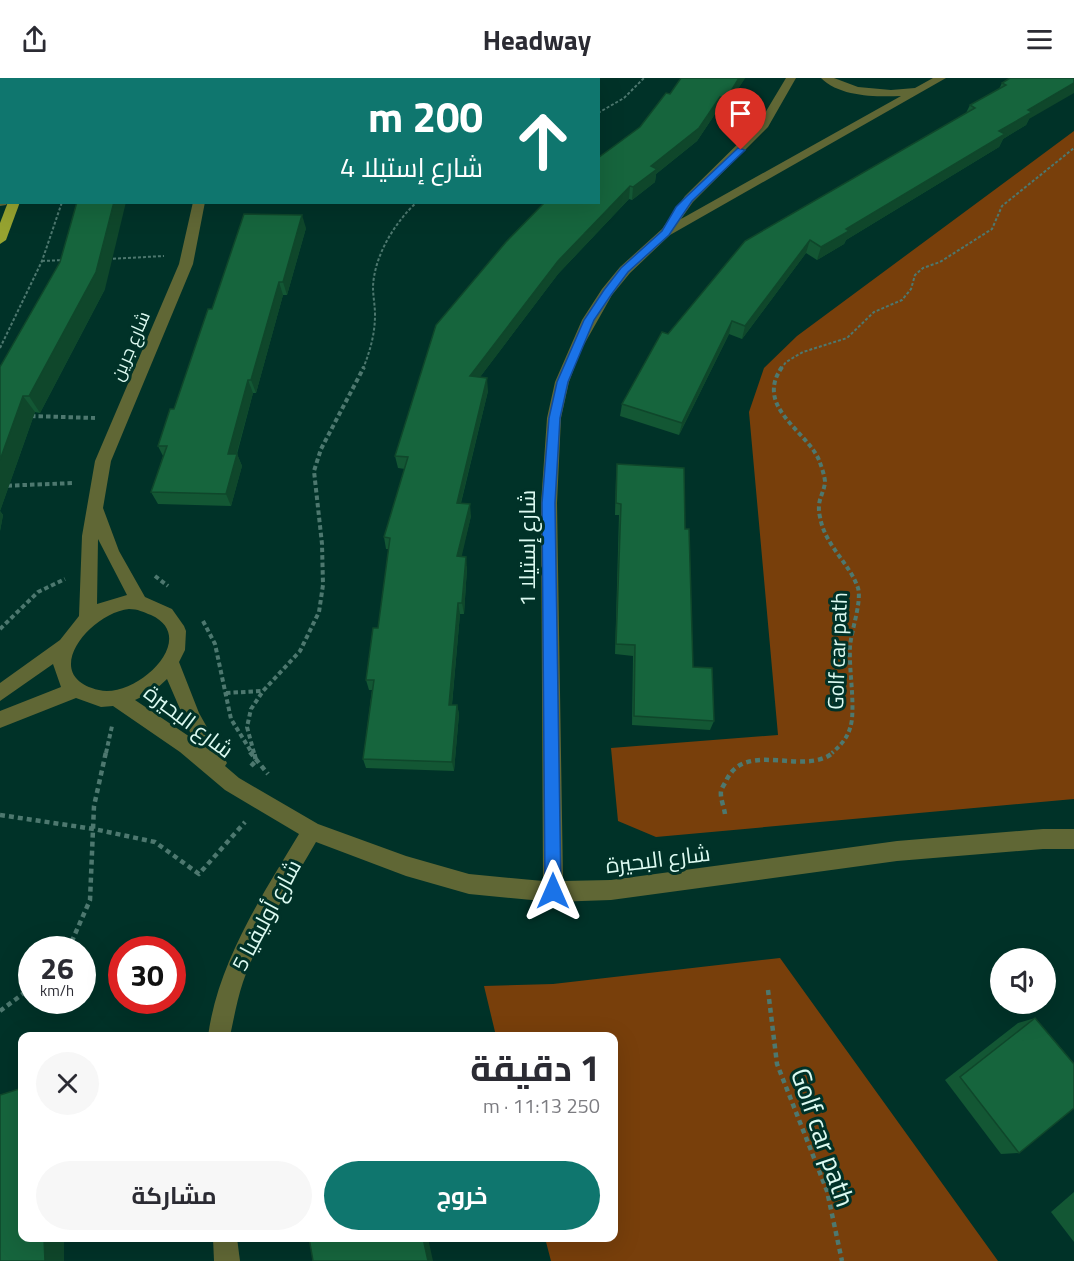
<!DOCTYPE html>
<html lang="ar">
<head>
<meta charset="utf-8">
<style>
	:root { --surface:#fff; --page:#f7f7f7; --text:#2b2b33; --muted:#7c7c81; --accent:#0f766e }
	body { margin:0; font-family:"Titillium Web",Cairo,sans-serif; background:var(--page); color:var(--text); direction:rtl; height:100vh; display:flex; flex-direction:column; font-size:22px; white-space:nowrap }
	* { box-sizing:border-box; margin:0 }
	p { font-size:20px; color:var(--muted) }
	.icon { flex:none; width:33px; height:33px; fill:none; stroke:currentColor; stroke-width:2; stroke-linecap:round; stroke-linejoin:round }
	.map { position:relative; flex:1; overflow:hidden; direction:ltr }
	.side { position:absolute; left:18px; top:954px; width:600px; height:210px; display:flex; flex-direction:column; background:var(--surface); border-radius:12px; box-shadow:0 6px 24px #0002; direction:rtl }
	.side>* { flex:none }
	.guide { position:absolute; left:0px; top:0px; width:600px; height:126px; box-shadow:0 6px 24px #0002; direction:rtl; background:#0f766e; color:#fff; overflow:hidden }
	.buttons { position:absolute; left:990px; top:870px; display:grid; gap:12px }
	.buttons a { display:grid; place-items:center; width:66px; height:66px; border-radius:50%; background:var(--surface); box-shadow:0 6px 24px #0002; font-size:30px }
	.speed { position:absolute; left:18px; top:858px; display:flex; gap:12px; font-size:30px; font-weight:700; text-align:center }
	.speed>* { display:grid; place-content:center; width:78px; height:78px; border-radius:50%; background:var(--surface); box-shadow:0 6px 24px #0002; line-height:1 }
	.speed small { font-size:15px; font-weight:400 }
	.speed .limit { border:9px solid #d22; background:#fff; color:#111 }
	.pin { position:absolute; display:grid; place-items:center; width:51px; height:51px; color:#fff; margin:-62px -26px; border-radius:50% 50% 50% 0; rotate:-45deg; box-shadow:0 0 6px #0007 }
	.pin .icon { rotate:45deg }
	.me { position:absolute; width:66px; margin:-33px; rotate:0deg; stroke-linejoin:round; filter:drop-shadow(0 0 4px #0008) }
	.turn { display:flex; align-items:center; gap:21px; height:126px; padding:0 18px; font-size:27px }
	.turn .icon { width:78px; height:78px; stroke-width:2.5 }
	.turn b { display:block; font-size:42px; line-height:51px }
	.round { display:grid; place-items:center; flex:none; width:63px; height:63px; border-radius:32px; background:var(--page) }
	.overview { display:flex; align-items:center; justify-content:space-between; height:102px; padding:0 18px }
	h1 { font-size:36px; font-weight:700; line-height:45px }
	.action { display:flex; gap:12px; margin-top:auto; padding:12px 18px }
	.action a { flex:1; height:69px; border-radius:36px; background:var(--accent); color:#fff; font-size:24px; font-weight:700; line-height:69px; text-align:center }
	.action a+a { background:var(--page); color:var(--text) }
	header { display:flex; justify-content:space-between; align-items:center; height:78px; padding:0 18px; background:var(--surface); font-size:27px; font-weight:700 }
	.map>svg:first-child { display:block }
	.green { fill:#783f0b }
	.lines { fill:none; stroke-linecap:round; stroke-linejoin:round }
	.path-far2 { stroke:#4d786f; stroke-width:2; stroke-dasharray:3 2; stroke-linecap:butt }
	.path-far1 { stroke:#4d786f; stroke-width:4; stroke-dasharray:4.5 3; stroke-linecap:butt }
	.path { stroke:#4d786f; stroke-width:4.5; stroke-dasharray:5 4; stroke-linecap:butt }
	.minor { fill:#606735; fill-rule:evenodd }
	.major { fill:#96a330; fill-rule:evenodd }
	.wall { fill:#135734 }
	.shaded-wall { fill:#0f472b }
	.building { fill:#16653d; stroke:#0f472b; stroke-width:1.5 }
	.route { fill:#1a73e8; stroke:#114b97; stroke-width:1.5 }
	.labels { text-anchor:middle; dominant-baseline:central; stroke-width:6; stroke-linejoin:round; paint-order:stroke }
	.far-street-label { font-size:18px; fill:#dcfaf1; stroke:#003228 }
	.street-label { font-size:22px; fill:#dcfaf1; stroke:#003228 }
	.near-street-label { font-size:27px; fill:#dcfaf1; stroke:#003228 }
</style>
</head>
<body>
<header><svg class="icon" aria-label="menu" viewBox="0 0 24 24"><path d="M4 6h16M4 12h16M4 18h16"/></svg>Headway<svg class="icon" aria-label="share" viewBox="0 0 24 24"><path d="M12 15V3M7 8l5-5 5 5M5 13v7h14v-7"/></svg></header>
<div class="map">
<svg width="1074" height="1183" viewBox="0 0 1074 1183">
	<rect width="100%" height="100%" fill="#003228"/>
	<!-- green -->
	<g class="green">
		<path d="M1074,53V721L656,759L618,743L611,670L778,657L749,334L764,290L797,258Z"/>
		<path d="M780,880L998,1183H551L545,1160H614V958H496L484,908L553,906Z"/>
	</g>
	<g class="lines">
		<!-- path-far2 -->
		<g class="path-far2">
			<path d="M598,35L624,20L644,0"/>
			<path d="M108,181L164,178"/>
			<path d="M42,183L65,182"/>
			<path d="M0,270L42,183L62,124"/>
			<path d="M363,291C370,273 375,256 375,237C375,227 373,218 373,209C374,178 395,144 417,124"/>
			<path d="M781,291L786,284L803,274L847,260L874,234L902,222L911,211L915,197L923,190L940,184L992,151L1002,128L1074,70"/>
		</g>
		<!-- path-far1 -->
		<g class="path-far1">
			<path d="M782,289C754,329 806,352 819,382C821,387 825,399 825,404C824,416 816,422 820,439C825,468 849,484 858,510C862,524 851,553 850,569C849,593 854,617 852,641C850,657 843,665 832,675"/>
			<path d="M31,338L95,340"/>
			<path d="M0,408L74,405"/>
			<path d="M155,498L168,508"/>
			<path d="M203,543L215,566L231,641L252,675"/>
			<path d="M0,551L38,514L65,501"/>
			<path d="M226,615L262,613"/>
			<path d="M106,675L112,648"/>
			<path d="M254,675L247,649L251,631L263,613L300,573L319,534L323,507L322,466L314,393L321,371L364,289"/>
		</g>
		<!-- path -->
		<g class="path">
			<path d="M250,674L268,696"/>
			<path d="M251,688L256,683L254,674"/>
			<path d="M725,736C724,729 720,720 721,713C722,709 726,704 727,701C747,662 805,699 834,674"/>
			<path d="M0,737L94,751L155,764L199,796L245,744"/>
			<path d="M68,872L90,822L94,728L106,674"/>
			<path d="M768,912L777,986L827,1113L842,1183"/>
			<path d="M0,933L32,909"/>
		</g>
		<!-- minor -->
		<g class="minor">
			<rect x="203" y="0" width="10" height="2"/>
			<path d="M391,0H402L390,2Z"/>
			<path d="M786,0H796L768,49L693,124L681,141L901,18C876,19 840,19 821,0H834L858,9L891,12L915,10L933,0H946L670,157L630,195L612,217L581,272L569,304L561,340L557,425L563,803L611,802L897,763L1043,751H1074V771H1043L897,783L611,822L553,824L469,816L406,798L316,764C290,809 260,855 243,904C237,922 234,940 230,958H208C218,885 261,819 299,756L225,712L180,674L113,628L101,629L76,620L0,650V633L61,609L53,586L0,623V605L60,562L79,538L82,458L95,383L179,186L193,124H205L193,186L111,383L103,430L119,473L145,519L172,531L184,548L186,553L185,572L179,584L199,635L227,685L225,688L239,700L318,746L406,778L469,796L543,803L541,425L547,340L555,304L582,242L602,211L620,189L662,151L685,118L759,45ZM98,461L127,517L97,526ZM129,531C138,531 143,534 151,537C201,560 136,621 99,612C38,598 90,535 129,531ZM167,601L193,661L135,622L154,613Z"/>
			<path d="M0,120L2,124H8L6,127L0,128Z"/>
			<path d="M213,1160H237L240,1183H214Z"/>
		</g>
		<!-- major -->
		<g class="major">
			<rect x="33" y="0" width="10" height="2"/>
			<path d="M8,124H20L6,162L0,166V145Z"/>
		</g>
	</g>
	<!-- wall -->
	<g class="wall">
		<path d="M745,0L723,34L717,33L697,63L656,96L655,104L632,122L629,121L558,196L480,299L488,313L461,425L471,438L461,478L467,490L464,536H460L452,627H457L459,636L454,693L366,690L363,681L372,612H369L366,602L378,550L389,471H386L384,459L405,391L398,390L395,378L640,49L670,16Z"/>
		<path d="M1010,0L1029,41L1026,47L1003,61L999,69L846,162L844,166L817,182L806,175L742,261L729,256L679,357L620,338L622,326L668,256L966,35L970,27L999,11L1002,5Z"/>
		<path d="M306,150L287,217H283L256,315H253L237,376L242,388L231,428L158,426L151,414L163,378L158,368L174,331L212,231Z"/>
		<path d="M105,211L40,335L35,334L0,433L3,437L0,453V289Z"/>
		<path d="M617,386L685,451L693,589L714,643L710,652L632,647L633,578L615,576L619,437H615L616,398Z"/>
		<path d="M1035,940L1019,1075L1001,1076L945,1002L1018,945Z"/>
		<path d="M1074,1114V1164L1051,1134Z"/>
	</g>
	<!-- shaded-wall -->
	<g class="shaded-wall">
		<path d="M319,0H344L342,2H317Z"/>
		<path d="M506,0H520L519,2H504Z"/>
		<path d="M739,0H745L723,34L726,21Z"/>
		<path d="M1074,5V15L1029,41L1026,47L1003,61L999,69L846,162L844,166L817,182L821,169L846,151L999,53L1028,32Z"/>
		<path d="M720,19L717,33L697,63L656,96L655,104L632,122L633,109L651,88Z"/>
		<path d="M630,108L629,121L558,196L471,311L470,298L558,183Z"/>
		<path d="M114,124H126L105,211L40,335L29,318Z"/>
		<path d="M302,137L306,150L287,217L283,204Z"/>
		<path d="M810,162L806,175L742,261L745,248Z"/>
		<path d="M279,204L283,217L256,315L251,302Z"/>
		<path d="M732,243L729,256L679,357L682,345Z"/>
		<path d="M487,300L488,313L458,436L457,425Z"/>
		<path d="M248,302L253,315L234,385L237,376L242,388L231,428L226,416L228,376Z"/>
		<path d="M23,318L35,334L0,433L3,437L0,453V382Z"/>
		<path d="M470,426L471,438L459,490L457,478Z"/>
		<path d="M466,479L467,490L464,536L462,525Z"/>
		<path d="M458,525L460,536L451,636L449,627Z"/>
		<path d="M457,627L459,636L454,693L452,684Z"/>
		<path d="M44,1160H64V1183H45Z"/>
		<path d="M423,1160H428L433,1183H428Z"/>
	</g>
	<!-- building -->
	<g class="building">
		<rect x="100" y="0" width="36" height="2"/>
		<path d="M263,0H319L317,2H260Z"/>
		<path d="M432,0H506L504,2H430Z"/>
		<path d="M681,0H739L726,21L720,19L699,50L651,88L657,91L633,109L630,108L558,183L470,298L487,300L457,425L470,426L457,478L466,479L462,525H458L449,627H457L452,684L363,681L374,602H366L373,550H378L390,460L384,459L408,379L395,378L436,247L506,164L545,124H598V80L640,49L666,15L670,16Z"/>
		<path d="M1010,0H1074V5L1028,32L1032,34L999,53L1005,56L846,151L849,153L821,169L810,162L745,248L732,243L682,345L622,326L662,254L668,256L745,163L975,30L970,27L1006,7L1002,5Z"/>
		<path d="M77,124H114L96,194L29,318H23L0,382V289L60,184Z"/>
		<path d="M244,136L302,137L283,204H279L251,302H248L228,376H237L226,416L151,414L167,368H158L170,331H174L208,231H212Z"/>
		<path d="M617,386L684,390L685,451H689L693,589L712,590L714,643L634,638L635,567L616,566L621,426L616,425Z"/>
		<path d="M1035,940L1074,986V1030L1019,1075L960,999Z"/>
		<path d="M22,1010V1160H44L45,1183H0V1017Z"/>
		<path d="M309,1160H423L428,1183H313Z"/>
	</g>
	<!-- route -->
	<path class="route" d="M738,70L745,72L692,123L669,157L628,194L611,217L594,242L568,304L560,340L555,425L561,813L559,819L553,821L548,819L545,813L542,425L549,340L557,304L584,242L604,212L621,190L662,153L676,129L686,119Z"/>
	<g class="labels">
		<!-- far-street labels -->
		<g class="far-street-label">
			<text transform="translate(130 268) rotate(-67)">شارع جرين</text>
		</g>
		<!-- street labels -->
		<g class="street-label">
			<text transform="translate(527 470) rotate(-90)">شارع إستيلا 1</text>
			<text transform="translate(837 573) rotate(-88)">Golf car path</text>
			<text transform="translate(189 643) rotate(37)">شارع البحيرة</text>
			<text transform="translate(658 781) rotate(-7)">شارع البحيرة</text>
			<text transform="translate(266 837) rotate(-62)">شارع أوليفيا 5</text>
		</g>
		<!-- near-street labels -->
		<g class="near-street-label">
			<text transform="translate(824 1059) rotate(71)">Golf car path</text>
		</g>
	</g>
</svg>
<div class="buttons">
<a><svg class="icon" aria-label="sound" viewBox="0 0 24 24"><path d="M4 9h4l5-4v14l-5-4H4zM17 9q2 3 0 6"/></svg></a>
</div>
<div class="speed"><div>26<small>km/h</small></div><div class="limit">30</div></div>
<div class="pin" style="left:741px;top:72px;background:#d93025"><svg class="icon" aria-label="arrive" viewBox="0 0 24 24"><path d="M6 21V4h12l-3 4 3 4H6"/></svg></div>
<svg class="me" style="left:553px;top:813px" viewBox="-20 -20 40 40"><path d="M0-17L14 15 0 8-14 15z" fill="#1a73e8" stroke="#fff" stroke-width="4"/></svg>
<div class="guide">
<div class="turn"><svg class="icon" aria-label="ahead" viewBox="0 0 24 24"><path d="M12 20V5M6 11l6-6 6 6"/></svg><div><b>200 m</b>شارع إستيلا 4</div></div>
</div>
<section class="side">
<div class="overview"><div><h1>1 دقيقة</h1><p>250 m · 11:13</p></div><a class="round"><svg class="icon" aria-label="close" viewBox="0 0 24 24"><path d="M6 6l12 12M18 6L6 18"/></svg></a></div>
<div class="action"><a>خروج</a><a>مشاركة</a></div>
</section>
</div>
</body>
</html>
